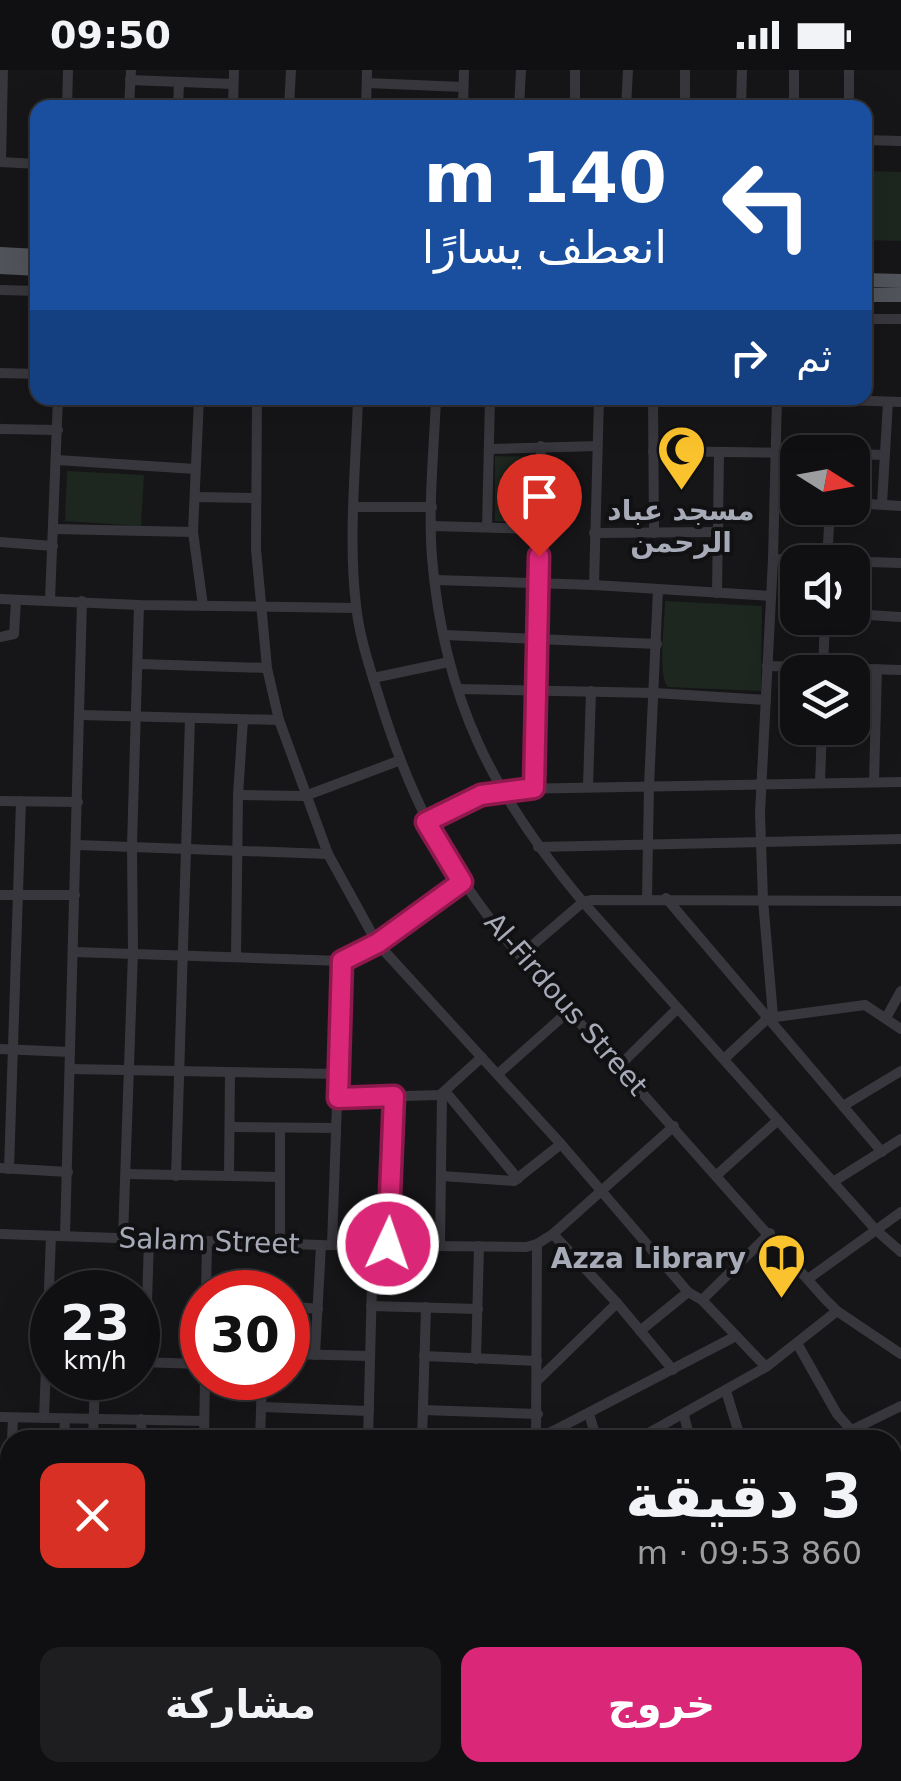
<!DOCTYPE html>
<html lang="ar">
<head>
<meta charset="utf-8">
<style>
	:root { --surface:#101012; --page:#1e1e20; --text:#f1f3f6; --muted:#9c9d9f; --line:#303032; --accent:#db2777 }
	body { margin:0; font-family:"DejaVu Sans",Vazirmatn,sans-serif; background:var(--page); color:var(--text); direction:rtl; height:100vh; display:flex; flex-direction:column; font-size:38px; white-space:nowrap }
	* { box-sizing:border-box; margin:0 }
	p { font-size:32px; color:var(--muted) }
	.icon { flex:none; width:55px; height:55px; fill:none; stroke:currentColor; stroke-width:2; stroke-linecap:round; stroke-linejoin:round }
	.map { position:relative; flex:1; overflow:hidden; direction:ltr }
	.side { position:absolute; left:0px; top:1360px; width:902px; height:352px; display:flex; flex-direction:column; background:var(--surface); border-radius:30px 30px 0 0; box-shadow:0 10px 40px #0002,0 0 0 2px var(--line); direction:rtl }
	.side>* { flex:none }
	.guide { position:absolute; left:30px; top:30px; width:842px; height:305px; border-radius:20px; box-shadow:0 10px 40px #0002,0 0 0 2px var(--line); direction:rtl; background:#1a4fa0; color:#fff; overflow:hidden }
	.needle { width:65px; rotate:101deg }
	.controls { position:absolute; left:780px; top:365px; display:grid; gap:20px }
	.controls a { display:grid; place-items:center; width:90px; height:90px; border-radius:20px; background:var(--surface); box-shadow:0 10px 40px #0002,0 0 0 2px var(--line); font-size:50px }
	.speed { position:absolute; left:30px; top:1200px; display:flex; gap:20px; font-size:50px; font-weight:700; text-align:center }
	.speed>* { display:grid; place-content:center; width:130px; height:130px; border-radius:50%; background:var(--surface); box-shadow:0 10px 40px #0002,0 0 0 2px var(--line); line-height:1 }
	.speed small { font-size:25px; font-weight:400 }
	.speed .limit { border:15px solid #d22; background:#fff; color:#111 }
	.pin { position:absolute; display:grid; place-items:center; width:85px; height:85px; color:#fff; margin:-102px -42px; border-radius:50% 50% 50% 0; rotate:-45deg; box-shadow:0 0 10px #0007 }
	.pin .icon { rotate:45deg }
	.me { position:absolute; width:110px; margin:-55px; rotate:3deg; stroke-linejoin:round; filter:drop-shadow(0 0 8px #0008) }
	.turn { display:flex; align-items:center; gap:35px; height:210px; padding:0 40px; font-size:45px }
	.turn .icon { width:130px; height:130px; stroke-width:2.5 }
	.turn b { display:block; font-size:70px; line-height:85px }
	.then { display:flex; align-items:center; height:95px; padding:0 40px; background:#0003; gap:20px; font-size:38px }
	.round { display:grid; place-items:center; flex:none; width:105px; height:105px; border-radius:20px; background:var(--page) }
	.headline { display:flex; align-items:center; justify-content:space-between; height:170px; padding:0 40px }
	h1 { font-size:60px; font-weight:700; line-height:75px }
	.button { display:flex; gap:20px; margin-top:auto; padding:20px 40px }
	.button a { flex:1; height:115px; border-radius:20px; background:var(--accent); color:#fff; font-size:40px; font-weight:700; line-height:115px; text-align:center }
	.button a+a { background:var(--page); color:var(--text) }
	.status { display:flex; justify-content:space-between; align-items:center; height:70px; padding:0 50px; background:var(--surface); direction:ltr }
	.status svg { height:28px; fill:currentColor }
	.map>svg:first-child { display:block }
	.green { fill:#1d261f }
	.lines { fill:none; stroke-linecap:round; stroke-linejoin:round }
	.minor { stroke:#37373d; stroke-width:10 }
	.major { stroke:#52545c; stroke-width:14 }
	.route-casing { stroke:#8e194d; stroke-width:25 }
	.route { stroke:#db2777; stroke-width:18 }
	.labels { text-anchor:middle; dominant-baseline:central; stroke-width:8; stroke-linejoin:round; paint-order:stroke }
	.poi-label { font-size:28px; font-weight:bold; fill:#a7abb8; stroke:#111113 }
	.street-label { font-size:28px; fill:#a7abb8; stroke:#111113 }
</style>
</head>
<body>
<div class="status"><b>09:50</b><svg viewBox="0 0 49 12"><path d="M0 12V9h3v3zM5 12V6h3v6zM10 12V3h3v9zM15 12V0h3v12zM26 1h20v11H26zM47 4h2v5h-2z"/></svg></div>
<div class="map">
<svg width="901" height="1711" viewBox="0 0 901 1711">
	<rect width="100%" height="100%" fill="#161618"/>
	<!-- green -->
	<g class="green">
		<path d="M865,101L901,102V171L865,170Z"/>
		<path d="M495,386L533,387L534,452L495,451Z"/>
		<path d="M67,401L144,405L141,456L65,451Z"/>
		<path d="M665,531L762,536L761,621L668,617C657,604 665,551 665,531Z"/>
	</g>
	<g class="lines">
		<!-- minor -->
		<g class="minor">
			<path d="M575,0V38"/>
			<path d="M130,10L233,14"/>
			<path d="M367,13L463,17"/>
			<path d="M67,38L68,0"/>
			<path d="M129,38L131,0"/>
			<path d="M178,38L179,12"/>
			<path d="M233,38L234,0"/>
			<path d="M289,38L291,0"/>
			<path d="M366,38L367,0"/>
			<path d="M463,38L464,0"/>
			<path d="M519,38L521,0"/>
			<path d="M626,38L628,0"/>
			<path d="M685,38V0"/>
			<path d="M741,38L742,0"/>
			<path d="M794,38V0"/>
			<path d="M849,38V0"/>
			<path d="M865,70L901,71"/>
			<path d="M0,92L38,94"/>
			<path d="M1,92L3,0"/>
			<path d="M0,220L38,221"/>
			<path d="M865,249H901"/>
			<path d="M0,303L38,304"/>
			<path d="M199,328L193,462L203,536"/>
			<path d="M257,328L256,479L267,598L279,650L328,784L377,873L561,1074L688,1222L702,1230L766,1297"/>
			<path d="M358,328C356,396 348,467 356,535C359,565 369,595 378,624C409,726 442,790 509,873L824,1228L837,1241L901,1284"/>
			<path d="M436,328C434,381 428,435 432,488C444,630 493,725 583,832L876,1160L901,1182"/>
			<path d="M653,328L654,463"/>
			<path d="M788,328L901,332"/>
			<path d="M0,359L58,360"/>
			<path d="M489,379L597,376"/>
			<path d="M653,381L798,383"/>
			<path d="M852,384L885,385"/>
			<path d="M57,390L195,399"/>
			<path d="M195,427L255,428"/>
			<path d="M852,433L901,436"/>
			<path d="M882,434L888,332"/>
			<path d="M354,437H432"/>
			<path d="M432,456L539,459"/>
			<path d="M487,457L490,328"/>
			<path d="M53,459L193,462"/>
			<path d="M594,463L718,462"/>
			<path d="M0,472L53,476"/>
			<path d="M773,489L901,493"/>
			<path d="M827,492L830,438"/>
			<path d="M435,510L594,515L771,526"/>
			<path d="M594,515L599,328"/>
			<path d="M717,523L719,383"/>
			<path d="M0,529L139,535L356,538"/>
			<path d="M50,530L58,328"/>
			<path d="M852,544L901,547"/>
			<path d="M444,565L657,574"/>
			<path d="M0,567L14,564L16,530"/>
			<path d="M139,594L267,598"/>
			<path d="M767,596L901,600"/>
			<path d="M823,601L825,548"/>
			<path d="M373,608L449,592"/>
			<path d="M458,619L655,623L766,630"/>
			<path d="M80,645L279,650"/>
			<path d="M820,712L822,658"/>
			<path d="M874,712L877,599"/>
			<path d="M588,716L591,621"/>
			<path d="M535,718L541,376"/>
			<path d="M238,725L305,726L398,691"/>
			<path d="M0,731L78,732"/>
			<path d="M426,753L481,725L514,719L901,712"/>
			<path d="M77,775L328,784"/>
			<path d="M538,777L901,769"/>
			<path d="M0,825H75"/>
			<path d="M647,828L649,716L658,519"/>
			<path d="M666,828L768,948L724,989"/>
			<path d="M74,882L342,891L377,873L462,812"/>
			<path d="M236,886L238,725L243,650"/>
			<path d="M520,886L583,832L592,830L901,831"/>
			<path d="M773,946L763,830L760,743L773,489L777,328"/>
			<path d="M886,948L901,921"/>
			<path d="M0,979L70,982"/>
			<path d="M619,996L677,939"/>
			<path d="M71,999L339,1004"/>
			<path d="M498,1004L569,941"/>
			<path d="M445,1021L518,1109"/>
			<path d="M337,1028L440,1025L482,987"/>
			<path d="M843,1036L901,1001"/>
			<path d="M230,1057L336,1058"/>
			<path d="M882,1082L768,948L865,935L901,959"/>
			<path d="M0,1098L68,1102"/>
			<path d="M9,1099L21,731"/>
			<path d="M126,1104L280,1107"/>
			<path d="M718,1104L778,1050"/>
			<path d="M176,1106L190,648"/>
			<path d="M229,1106L230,1003"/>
			<path d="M442,1106L514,1111L561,1074"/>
			<path d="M833,1112L901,1069"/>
			<path d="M0,1164L321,1175L526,1177L537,1174L553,1164L674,1056"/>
			<path d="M553,1164L617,1233L673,1300"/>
			<path d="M65,1166L82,531"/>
			<path d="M123,1168L133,882L132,776L139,535"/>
			<path d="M280,1173V1058"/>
			<path d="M388,1174L394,1026"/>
			<path d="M332,1175L342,891"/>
			<path d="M440,1175L442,1024"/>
			<path d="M808,1209L901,1142"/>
			<path d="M206,1222L207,1172"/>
			<path d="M702,1230L770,1163"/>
			<path d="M288,1236L318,1239"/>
			<path d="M371,1236L478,1239"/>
			<path d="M640,1261L688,1222"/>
			<path d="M798,1275L837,1344L860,1370"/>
			<path d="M288,1284L369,1286"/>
			<path d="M315,1285L321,1175"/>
			<path d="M424,1286L537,1291"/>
			<path d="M476,1289L479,1176"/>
			<path d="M138,1292L202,1294"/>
			<path d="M145,1293L149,1170"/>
			<path d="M538,1310L617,1233"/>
			<path d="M726,1321L741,1370"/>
			<path d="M262,1337L369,1341"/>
			<path d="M423,1340L538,1344"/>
			<path d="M589,1344L597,1370"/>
			<path d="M684,1345L690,1370"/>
			<path d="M0,1347L204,1351"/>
			<path d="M44,1348L51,1166"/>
			<path d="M141,1349L142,1370"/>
			<path d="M12,1370L13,1348"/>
			<path d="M64,1370L65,1349"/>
			<path d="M93,1370L95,1308"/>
			<path d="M204,1370L205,1308"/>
			<path d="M260,1370L262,1308"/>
			<path d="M368,1370L373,1174"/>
			<path d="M422,1370L426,1237"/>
			<path d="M536,1370L736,1266"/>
			<path d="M536,1370L537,1174"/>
			<path d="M636,1370L766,1297L837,1241"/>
			<path d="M849,1370L852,1360L901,1336"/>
			<path d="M892,1474L901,1471"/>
			<path d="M892,1507L901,1541"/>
			<path d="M8,1508L10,1446"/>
			<path d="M892,1558L901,1556"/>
			<path d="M0,1567L10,1568"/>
			<path d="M892,1625L901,1623"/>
			<path d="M0,1684H10"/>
			<path d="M317,1702L320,1711"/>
			<path d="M401,1702L405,1711"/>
			<path d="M476,1702V1711"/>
			<path d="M590,1702L595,1711"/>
			<path d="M653,1702L657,1711"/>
			<path d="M714,1702L716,1711"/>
			<path d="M774,1702L776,1711"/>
			<path d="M840,1702L842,1711"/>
			<path d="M40,1711V1702"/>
			<path d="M156,1711V1702"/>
			<path d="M194,1711L195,1702"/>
			<path d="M253,1711V1702"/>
			<path d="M605,1711L624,1702"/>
		</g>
		<!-- major -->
		<g class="major">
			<path d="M0,184L38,186"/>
			<path d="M0,197L38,199"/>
			<path d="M865,210L901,211"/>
			<path d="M865,225H901"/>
		</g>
	</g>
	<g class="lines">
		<defs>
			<path id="route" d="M388,1174L394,1026L338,1028L342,891L378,873L462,812L426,752L481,725L534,718L539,486"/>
		</defs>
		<!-- route casing -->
		<use href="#route" class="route-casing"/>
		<!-- route -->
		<use href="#route" class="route"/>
	</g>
	<!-- icons -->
	<defs>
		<symbol id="mosque-pin" viewBox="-11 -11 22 30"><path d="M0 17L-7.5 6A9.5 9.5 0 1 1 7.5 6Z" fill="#fac22c" stroke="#111113"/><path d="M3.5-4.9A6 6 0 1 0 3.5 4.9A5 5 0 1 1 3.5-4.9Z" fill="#111"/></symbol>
		<symbol id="library-pin" viewBox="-11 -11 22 30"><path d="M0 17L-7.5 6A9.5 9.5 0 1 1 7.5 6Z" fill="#fac22c" stroke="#111113"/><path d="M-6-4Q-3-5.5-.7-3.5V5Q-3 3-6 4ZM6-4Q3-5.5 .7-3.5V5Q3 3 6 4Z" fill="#111"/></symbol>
	</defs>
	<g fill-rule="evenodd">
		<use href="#mosque-pin" x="654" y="352" width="55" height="75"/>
		<use href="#library-pin" x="754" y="1160" width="55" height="75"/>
	</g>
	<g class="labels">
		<!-- poi labels -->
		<g class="poi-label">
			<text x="681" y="440">مسجد عباد<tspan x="681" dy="32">الرحمن</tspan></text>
			<text x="746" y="1188" text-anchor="end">Azza Library</text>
		</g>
		<!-- street labels -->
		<g class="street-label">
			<text transform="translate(566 934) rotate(49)">Al-Firdous Street</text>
			<text transform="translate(209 1171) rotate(2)">Salam Street</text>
		</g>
	</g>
</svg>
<div class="controls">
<a><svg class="needle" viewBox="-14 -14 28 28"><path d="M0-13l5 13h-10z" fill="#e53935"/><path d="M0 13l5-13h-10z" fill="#9c9d9f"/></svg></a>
<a><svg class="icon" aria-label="sound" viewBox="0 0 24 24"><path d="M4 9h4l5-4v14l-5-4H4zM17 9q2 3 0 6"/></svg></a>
<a><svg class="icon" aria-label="layers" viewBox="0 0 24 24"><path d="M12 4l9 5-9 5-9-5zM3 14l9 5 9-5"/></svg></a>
</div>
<div class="speed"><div>23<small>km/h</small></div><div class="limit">30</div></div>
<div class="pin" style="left:539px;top:486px;background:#d93025"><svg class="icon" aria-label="arrive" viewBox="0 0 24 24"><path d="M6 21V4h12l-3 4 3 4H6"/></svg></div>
<svg class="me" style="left:388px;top:1174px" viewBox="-20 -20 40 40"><circle r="17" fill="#db2777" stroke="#fff" stroke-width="3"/><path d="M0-11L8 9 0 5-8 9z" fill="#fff"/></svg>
<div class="guide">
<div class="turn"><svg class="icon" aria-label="left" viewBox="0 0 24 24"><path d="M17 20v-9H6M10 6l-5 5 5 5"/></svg><div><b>140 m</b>انعطف يسارًا</div></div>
<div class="then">ثم<svg class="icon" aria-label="right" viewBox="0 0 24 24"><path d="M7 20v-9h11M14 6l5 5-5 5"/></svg></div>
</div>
<section class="side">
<div class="headline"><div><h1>3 دقيقة</h1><p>860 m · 09:53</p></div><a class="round" style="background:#d93025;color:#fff"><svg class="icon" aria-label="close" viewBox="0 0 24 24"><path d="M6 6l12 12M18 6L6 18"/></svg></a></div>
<div class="button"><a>خروج</a><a>مشاركة</a></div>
</section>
</div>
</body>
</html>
